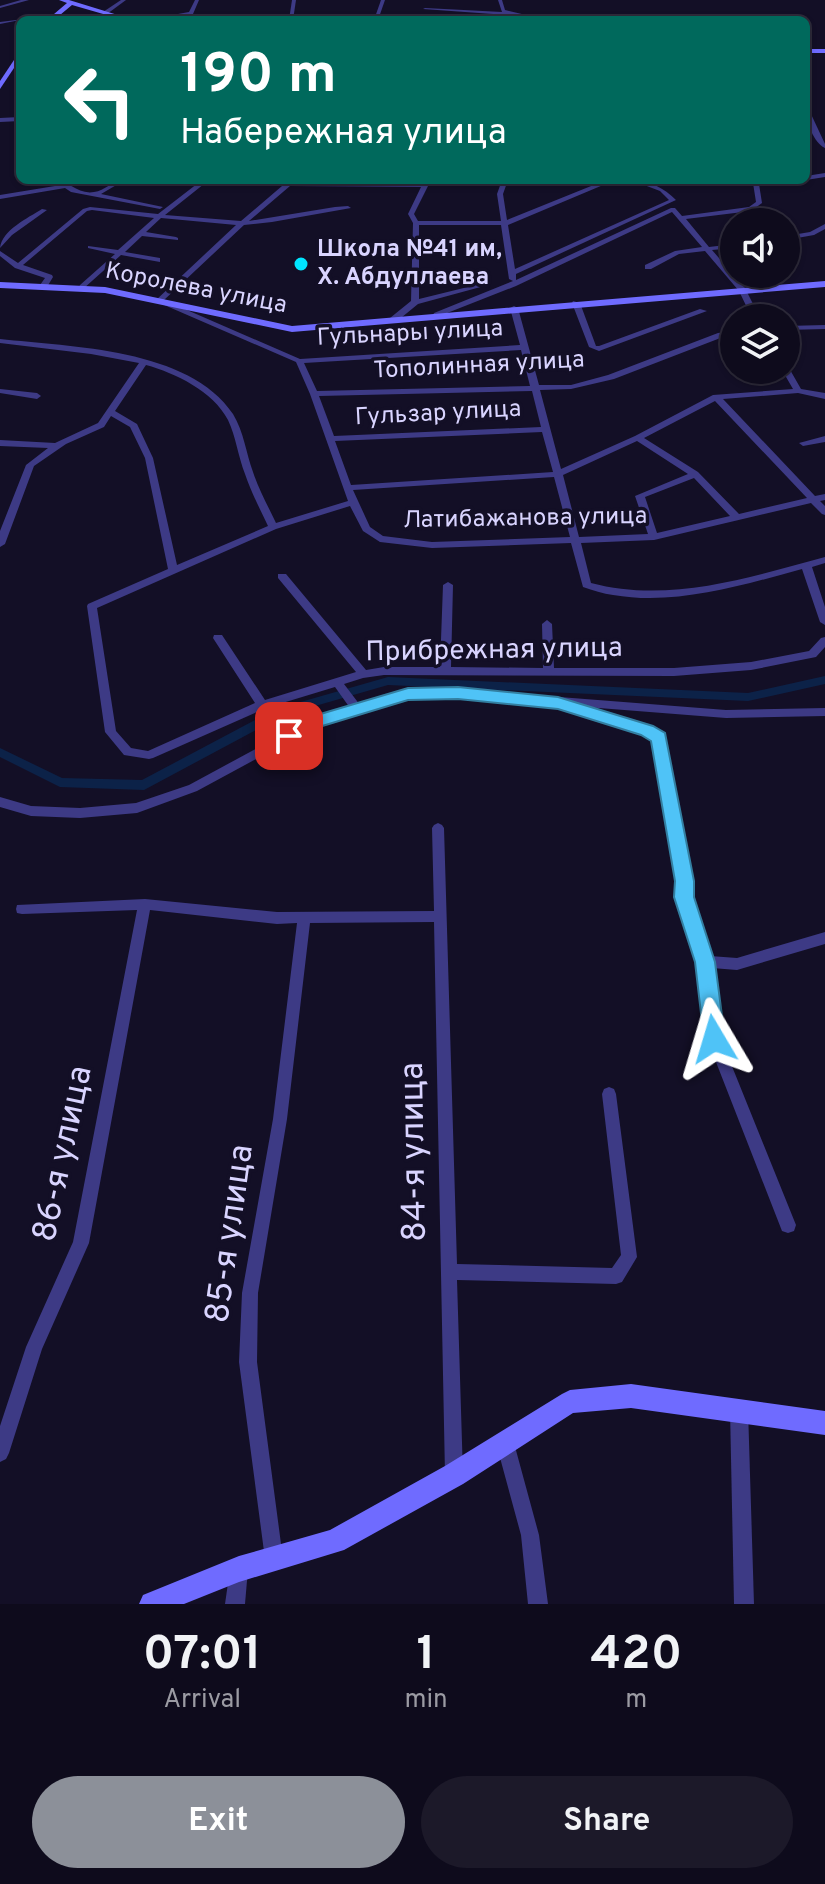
<!DOCTYPE html>
<html lang="en">
<head>
<meta charset="utf-8">
<style>
	:root { --surface:#0e0b1c; --page:#1c1929; --text:#f1f3f6; --muted:#9b9ba3; --line:#2e2b3b; --accent:#8c9099 }
	body { margin:0; font-family:Overpass,sans-serif; background:var(--page); color:var(--text); height:100vh; display:flex; flex-direction:column; font-size:30px; white-space:nowrap }
	* { box-sizing:border-box; margin:0 }
	p { font-size:26px; color:var(--muted) }
	.icon { flex:none; width:44px; height:44px; fill:none; stroke:currentColor; stroke-width:2; stroke-linecap:round; stroke-linejoin:round }
	.map { position:relative; height:1604px; overflow:hidden }
	.drawer { display:flex; flex-direction:column; background:var(--surface); flex:1 }
	.drawer>* { flex:none }
	.hud { position:absolute; left:16px; top:16px; width:794px; height:168px; border-radius:12px; box-shadow:0 2px 6px #0004,0 0 0 2px var(--line); background:#00695c; color:#fff; overflow:hidden }
	.buttons { position:absolute; left:720px; top:208px; display:grid; gap:16px }
	.buttons a { display:grid; place-items:center; width:80px; height:80px; border-radius:50%; background:var(--surface); box-shadow:0 2px 6px #0004,0 0 0 2px var(--line); font-size:40px }
	.pin { position:absolute; display:grid; place-items:center; width:68px; height:68px; color:#fff; margin:-34px; border-radius:16px; box-shadow:0 4px 12px #0006 }
	.me { position:absolute; width:88px; margin:-44px; rotate:353deg; stroke-linejoin:round; filter:drop-shadow(0 0 6px #0008) }
	.turn { display:flex; align-items:center; gap:28px; height:168px; padding:0 32px; font-size:36px }
	.turn .icon { width:104px; height:104px; stroke-width:2.5 }
	.turn b { display:block; font-size:56px; line-height:68px }
	.eta { display:flex; justify-content:space-evenly; align-items:center; height:136px; text-align:center }
	.eta b { font-size:48px; font-weight:700; line-height:56px }
	.button { display:flex; gap:16px; margin-top:auto; padding:16px 32px }
	.button a { flex:1; height:92px; border-radius:48px; background:var(--accent); color:#fff; font-size:32px; font-weight:700; line-height:92px; text-align:center }
	.button a+a { background:var(--page); color:var(--text) }
	.map>svg:first-child { display:block }
	.lines { fill:none; stroke-linecap:round; stroke-linejoin:round }
	.canal { fill:#0c2248; fill-rule:evenodd }
	.street { fill:#3d3a85; fill-rule:evenodd }
	.secondary { fill:#6f6bff; fill-rule:evenodd }
	.route { fill:#4fc3f7; stroke:#337fa1; stroke-width:2 }
	.poi-dot { fill:#00e5ff; stroke:#130f26; stroke-width:3 }
	.labels { text-anchor:middle; dominant-baseline:central; stroke-width:7; stroke-linejoin:round; paint-order:stroke }
	.far-poi-label { font-size:24px; font-weight:bold; fill:#d9d4ff; stroke:#130f26; text-anchor:start }
	.far-street-label { font-size:24px; fill:#d9d4ff; stroke:#130f26 }
	.street-label { font-size:28px; fill:#d9d4ff; stroke:#130f26 }
	.near-street-label { font-size:34px; fill:#d9d4ff; stroke:#130f26 }
</style>
</head>
<body>
<div class="map">
<svg width="825" height="1604" viewBox="0 0 825 1604">
	<rect width="100%" height="100%" fill="#130f26"/>
	<g class="lines">
		<!-- canal -->
		<path class="canal" d="M825,676V684L748,701L388,685L284,715L144,790L60,787L0,757V748L62,778L142,780L276,709L388,677L748,693Z"/>
		<!-- street -->
		<g class="street">
			<path d="M21,0H29L0,8V6Z"/>
			<path d="M121,0H126L107,14H103V12Z"/>
			<path d="M195,0H199L193,14L164,20L167,16L189,12Z"/>
			<path d="M292,0H296L293,20H289Z"/>
			<path d="M381,0H385L378,20H374Z"/>
			<path d="M498,0H502L505,10L526,15L527,20H523L522,17L509,14L507,15L423,9L425,8L502,12Z"/>
			<path d="M56,15L54,17L20,20L0,24V22Z"/>
			<path d="M806,111L810,112L825,144V148C814,143 806,122 806,111Z"/>
			<path d="M20,117V121L0,122V118Z"/>
			<path d="M825,173V177L806,180V176Z"/>
			<path d="M56,180C68,180 78,195 94,192C105,191 112,180 125,180L101,194L163,207L160,209L71,192L65,188L0,199V195L61,185Z"/>
			<path d="M202,180H209L165,215L241,221L289,180H296L294,182L423,183L425,180H431L414,214L418,221H501L497,194L502,180H508L503,194L507,220L606,180H615L508,225L515,269L669,200L660,191L631,180C649,180 664,188 676,200L516,274V280L671,208H675L682,216L749,207L756,202L753,183L757,180H765L759,184L762,203L751,211L686,219L709,247L734,244V248L712,250L745,288L760,318H752L739,291L705,251L679,254L651,269H645V265L675,251L702,247L672,212L516,286L437,317L433,315L434,313L513,281L509,279L501,225H419V299L484,283L488,285L418,304L396,322H390V318L411,301L413,223L408,214L421,187L290,186L249,221L335,207L348,206L351,208L272,222L244,225L164,300L300,359L520,345L510,308L514,306L518,308L539,385H571L608,375L718,333L734,331V335L723,337L614,379L571,389L540,390L561,469L635,436L713,395L793,389L782,370H786V368H789L801,389L825,393V399L798,393L723,399L815,496L825,494V500L820,501L825,506V515L822,514L811,503L654,540L581,543L591,583C669,604 750,577 825,557V563L812,567L825,607V625L820,622L802,569C743,585 676,606 613,595C603,594 593,590 583,587L571,543L432,548L380,542L363,531L350,506L276,529L97,608L116,731L131,748L148,751L255,703L213,638L214,635H222L265,700L356,672L278,578V574H286L366,670L384,667H440L443,585L448,582L453,585L451,667L543,668L542,624L547,620L552,624L554,668H674L751,662L809,651L821,638L825,637V647L816,657L751,670L674,676L384,675L363,678L344,684L360,705L408,690L458,689L726,710L825,708V716L726,718L586,707L651,727L665,738L690,881V897L710,956L737,958L825,932V944L737,970L712,968L721,1039L796,1225L794,1231L788,1233L782,1231L707,1039L698,962L678,897V881L654,740L643,733L575,712L573,709L575,706L458,697L408,698L317,726L197,791L137,813L80,818L31,816L0,807V797L31,806L80,808L136,803L189,785L309,720L350,708L335,687L266,708L153,758L149,759L124,755L105,732L87,606L88,604L168,569L145,458L130,427L111,416L104,427L66,444L34,466L5,544L0,547V531L26,465L48,448L0,446V440L55,443L98,423L139,363L91,354L0,343V339C71,347 189,348 233,414C244,432 246,453 253,472C259,490 268,506 276,523L348,501L310,394L296,362L155,301L236,225L161,218L146,232L176,237L178,238V240L142,236L125,252L160,258V262L121,255L83,289L79,287L80,285L115,254L88,248V246L118,250L154,218L92,210L87,211L23,265L52,275L53,277L47,287L40,285L45,278L15,268L0,256V251L18,263L83,209L90,207L158,214ZM521,350L530,386L317,391L304,363ZM146,365C175,373 213,391 228,420C236,437 238,456 245,474C251,492 260,509 268,526L177,565L153,458L137,424L115,411ZM532,391L541,427L334,436L319,396ZM715,401L807,498L739,514L698,472L644,438ZM542,432L553,472L351,485L335,441ZM637,441L688,474L635,496L648,534L579,537L563,475ZM554,477L570,537L432,542L383,536L370,527L353,490ZM694,478L730,516L657,533L645,497Z"/>
			<path d="M42,209L47,210L12,235L0,248C2,230 28,218 42,209Z"/>
			<path d="M825,224V229L814,235L786,240V236L810,232Z"/>
			<path d="M573,301L580,303L596,346H599L700,309L707,311L599,351L589,347L572,303Z"/>
			<path d="M825,325V329L786,330V326Z"/>
			<path d="M0,389L37,393L41,396L37,399L0,393Z"/>
			<path d="M825,436V442L803,446L799,443Z"/>
			<path d="M438,823L442,825L444,828L457,1264L612,1268L621,1255L602,1094L604,1089L609,1087L614,1089L616,1094L637,1257L622,1282L616,1284L457,1280L463,1475L460,1481L454,1484L448,1481L445,1475L434,922L310,923L287,1119L258,1293L257,1362L283,1559L281,1566L274,1568L267,1566L265,1559L239,1362L242,1293L273,1119L297,923L277,924L150,910L89,1243L42,1349L9,1453L6,1459L0,1462V1426L26,1347L73,1242L137,910L22,914L17,913L16,909L17,905L145,899L277,912L434,911L432,828L434,825Z"/>
			<path d="M739,1400L745,1403L748,1409L754,1604H734L730,1409L733,1403Z"/>
			<path d="M505,1434L511,1437L514,1443L539,1535L548,1604H528L521,1535L496,1443L499,1437Z"/>
			<path d="M239,1560L246,1562L248,1569L245,1604H225L230,1569L232,1562Z"/>
		</g>
		<!-- secondary -->
		<g class="secondary">
			<path d="M59,0H69L134,20H124L72,5L54,20H47L67,3Z"/>
			<rect x="806" y="49" width="19" height="4"/>
			<path d="M20,51V59L0,89V81Z"/>
			<path d="M825,281V287L292,332L105,293L0,288V282L105,287L292,326Z"/>
			<path d="M631,1384L825,1411V1435L631,1408L573,1413L463,1484L344,1550L239,1582L184,1604H139L143,1595L239,1556L330,1530L445,1466L562,1394L570,1390Z"/>
		</g>
	</g>
	<!-- route -->
	<path class="route" d="M458,687L558,697L653,726L665,733L694,881V897L715,962L725,1039L722,1046L714,1049L707,1046L704,1039L695,962L674,897L675,881L651,741L641,735L558,709L458,699L408,700L319,727L289,742L281,736L307,718L408,688Z"/>
	<!-- markers -->
	<circle class="poi-dot" cx="301" cy="264" r="8"/>
	<g class="labels">
		<!-- far-poi labels -->
		<g class="far-poi-label">
			<text x="317" y="250">Школа №41 им,<tspan x="317" dy="28">Х. Абдуллаева</tspan></text>
		</g>
		<!-- far-street labels -->
		<g class="far-street-label">
			<text transform="translate(196 289) rotate(11)">Королева улица</text>
			<text transform="translate(410 334) rotate(-3)">Гульнары улица</text>
			<text transform="translate(479 366) rotate(-3)">Тополинная улица</text>
			<text transform="translate(438 414) rotate(-3)">Гульзар улица</text>
			<text transform="translate(525 519) rotate(-1)">Латибажанова улица</text>
		</g>
		<!-- street labels -->
		<g class="street-label">
			<text transform="translate(494 651) rotate(-1)">Прибрежная улица</text>
		</g>
		<!-- near-street labels -->
		<g class="near-street-label">
			<text transform="translate(415 1152) rotate(-91)">84-я улица</text>
			<text transform="translate(64 1154) rotate(-78)">86-я улица</text>
			<text transform="translate(231 1234) rotate(-82)">85-я улица</text>
		</g>
	</g>
</svg>
<div class="buttons">
<a><svg class="icon" aria-label="sound" viewBox="0 0 24 24"><path d="M4 9h4l5-4v14l-5-4H4zM17 9q2 3 0 6"/></svg></a>
<a><svg class="icon" aria-label="layers" viewBox="0 0 24 24"><path d="M12 4l9 5-9 5-9-5zM3 14l9 5 9-5"/></svg></a>
</div>
<div class="pin" style="left:289px;top:736px;background:#d93025"><svg class="icon" aria-label="arrive" viewBox="0 0 24 24"><path d="M6 21V4h12l-3 4 3 4H6"/></svg></div>
<svg class="me" style="left:714px;top:1039px" viewBox="-20 -20 40 40"><path d="M0-17L14 15 0 8-14 15z" fill="#4fc3f7" stroke="#fff" stroke-width="4"/></svg>
<div class="hud">
<div class="turn"><svg class="icon" aria-label="left" viewBox="0 0 24 24"><path d="M17 20v-9H6M10 6l-5 5 5 5"/></svg><div><b>190 m</b>Набережная улица</div></div>
</div>
</div>
<section class="drawer">
<div class="eta">
<div><b>07:01</b><p>Arrival</p></div>
<div><b>1</b><p>min</p></div>
<div><b>420</b><p>m</p></div>
</div>
<div class="button"><a>Exit</a><a>Share</a></div>
</section>
</body>
</html>
